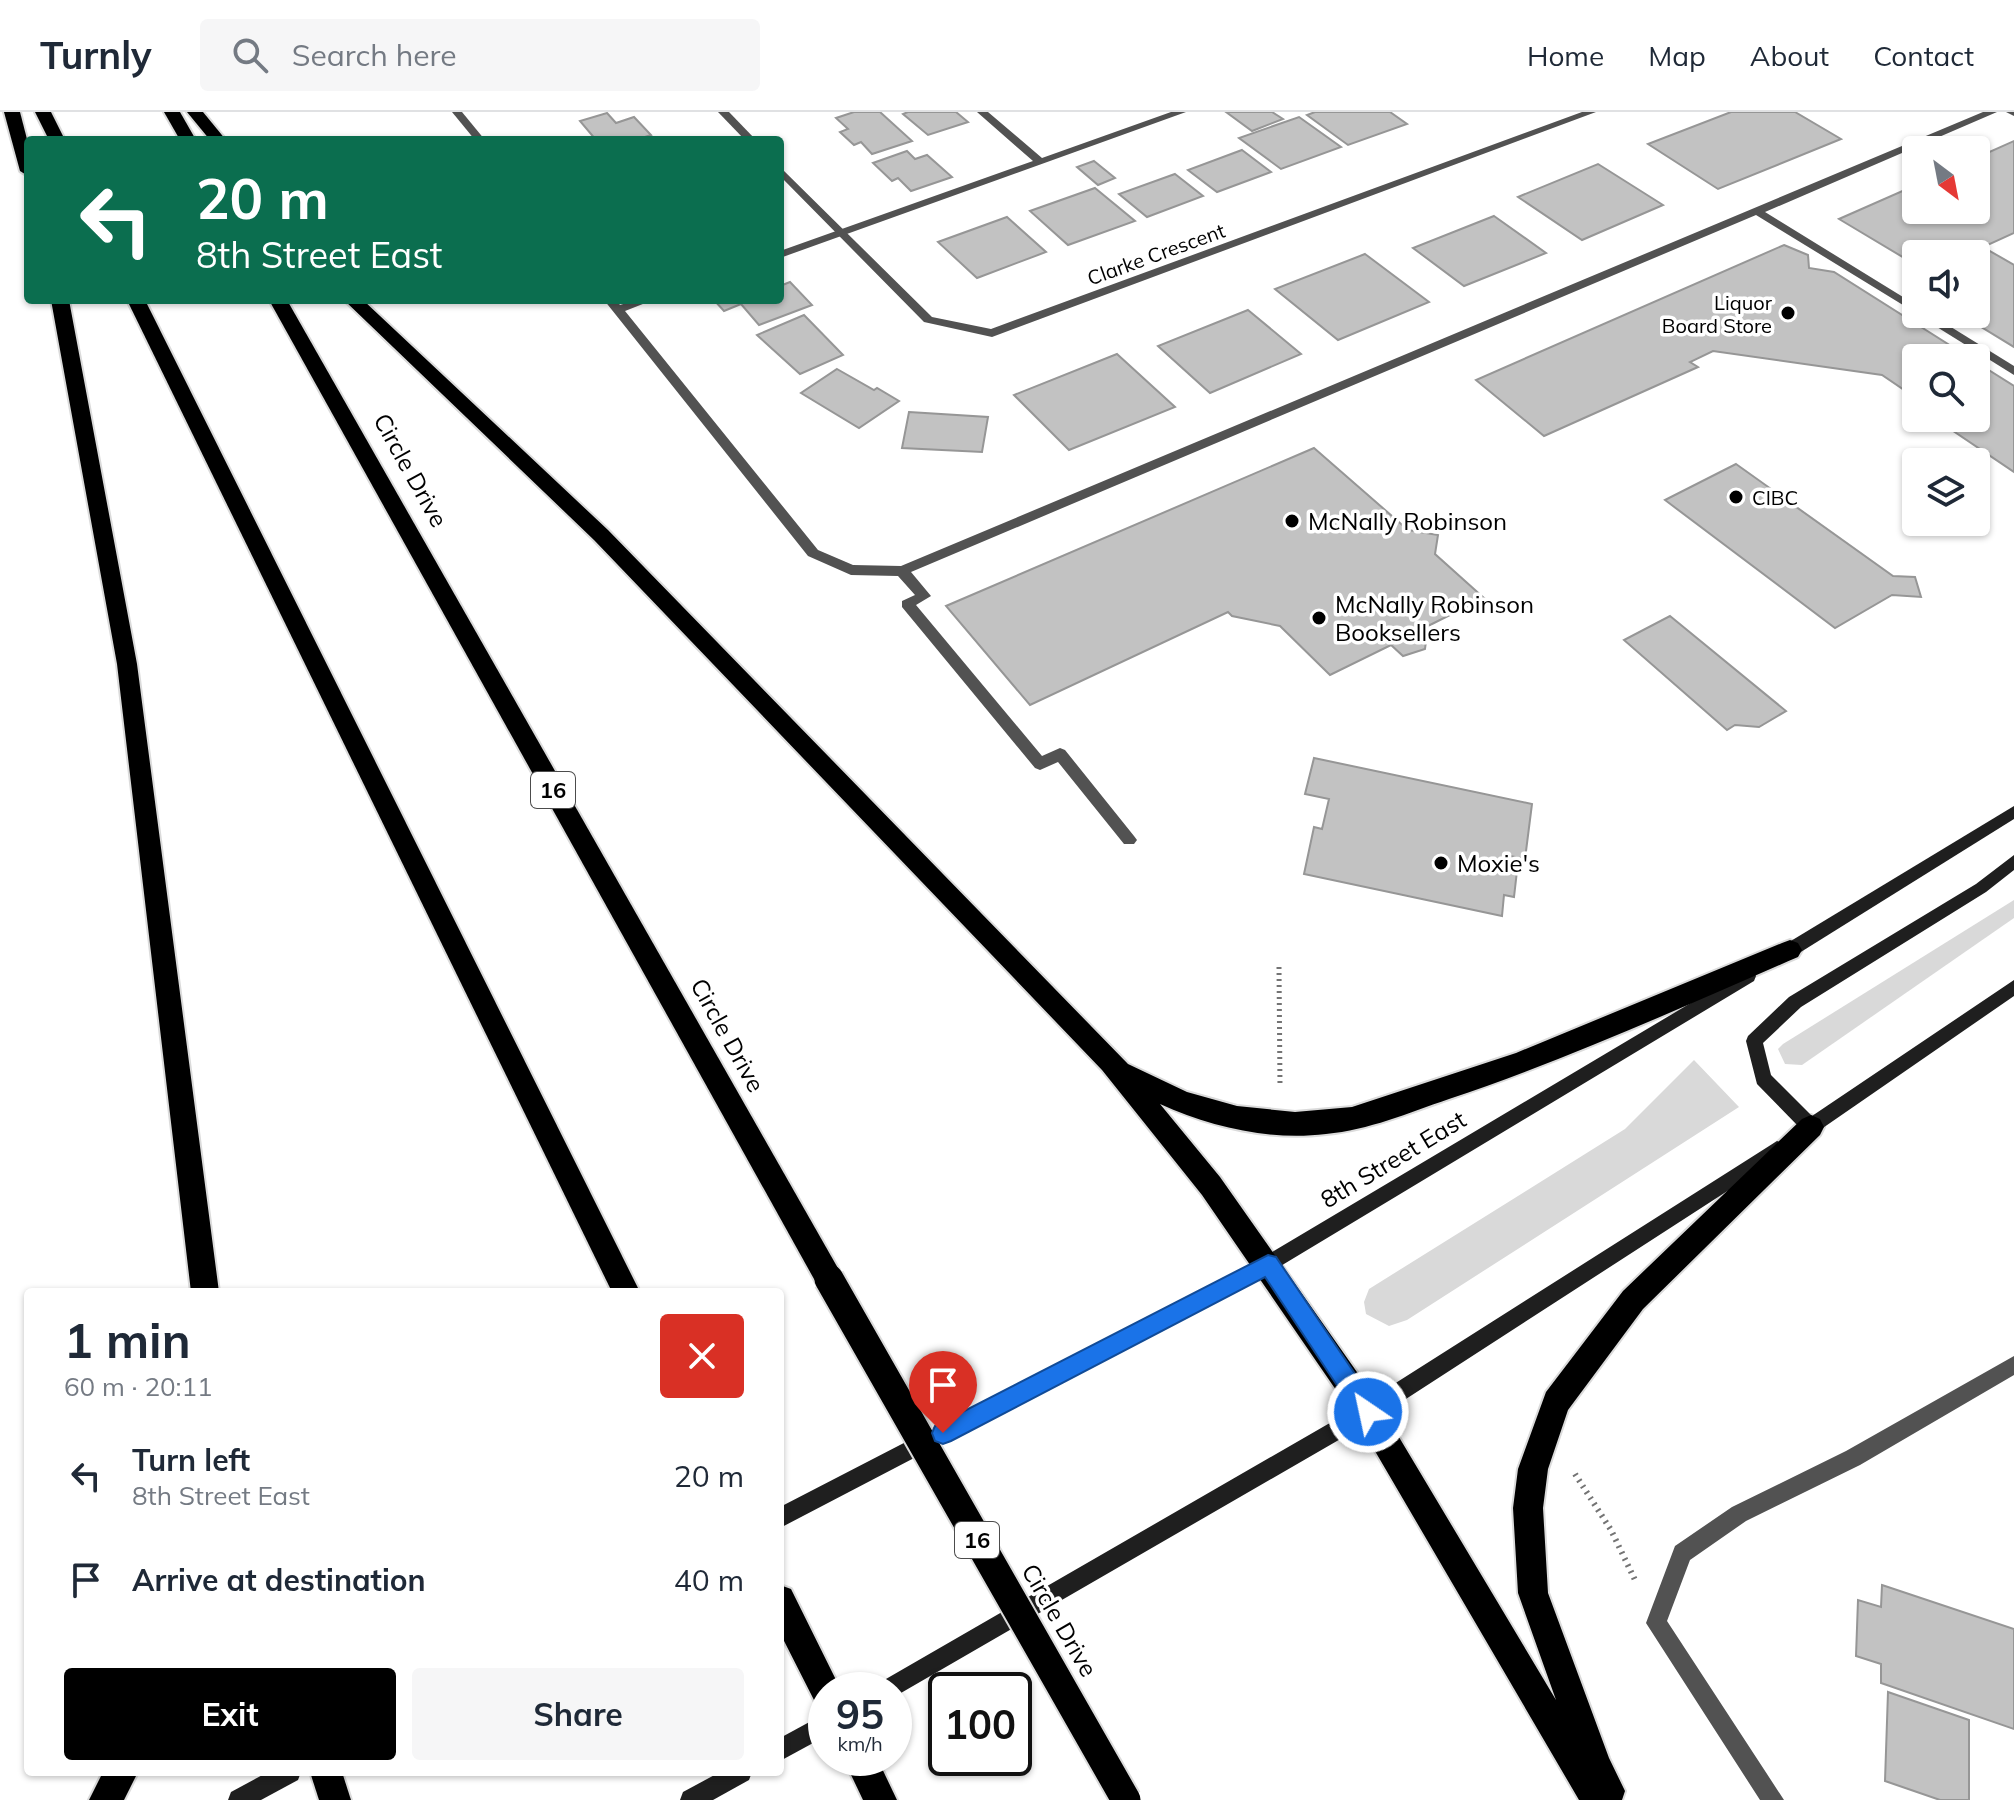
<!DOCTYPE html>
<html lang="en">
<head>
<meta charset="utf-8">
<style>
	:root { --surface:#fff; --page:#f6f6f7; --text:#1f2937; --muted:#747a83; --line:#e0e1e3; --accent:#000 }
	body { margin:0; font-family:Mulish,sans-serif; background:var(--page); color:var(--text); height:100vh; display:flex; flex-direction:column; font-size:30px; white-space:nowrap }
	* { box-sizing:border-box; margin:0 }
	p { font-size:26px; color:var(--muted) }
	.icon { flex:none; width:44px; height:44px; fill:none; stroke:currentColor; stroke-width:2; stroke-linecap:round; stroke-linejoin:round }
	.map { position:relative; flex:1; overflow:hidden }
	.sheet { position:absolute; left:24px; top:1176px; width:760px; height:488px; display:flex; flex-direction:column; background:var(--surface); border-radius:8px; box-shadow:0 2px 6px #0004 }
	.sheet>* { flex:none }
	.guide { position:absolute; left:24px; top:24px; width:760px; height:168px; border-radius:8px; box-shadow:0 2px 6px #0004; background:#0b6e4f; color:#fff; overflow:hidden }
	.needle { width:52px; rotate:148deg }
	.controls { position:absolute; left:1902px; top:24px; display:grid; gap:16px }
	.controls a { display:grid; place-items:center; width:88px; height:88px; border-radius:8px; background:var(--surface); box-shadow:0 2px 6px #0004; font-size:40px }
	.speed { position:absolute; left:808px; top:1560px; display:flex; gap:16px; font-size:40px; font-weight:700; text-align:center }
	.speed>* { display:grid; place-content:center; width:104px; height:104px; border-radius:50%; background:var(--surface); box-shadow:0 2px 6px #0004; line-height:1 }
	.speed small { font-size:20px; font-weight:400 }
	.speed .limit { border:4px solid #111; border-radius:12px; background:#fff; color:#111 }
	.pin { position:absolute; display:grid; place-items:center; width:68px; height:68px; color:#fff; margin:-82px -34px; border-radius:50% 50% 50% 0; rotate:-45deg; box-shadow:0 0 8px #0007 }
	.pin .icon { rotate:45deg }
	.me { position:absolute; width:88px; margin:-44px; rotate:326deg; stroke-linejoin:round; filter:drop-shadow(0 0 6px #0008) }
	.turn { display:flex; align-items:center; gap:28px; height:168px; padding:0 40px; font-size:36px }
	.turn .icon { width:104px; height:104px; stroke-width:2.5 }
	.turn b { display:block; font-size:56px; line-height:68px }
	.round { display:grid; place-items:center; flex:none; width:84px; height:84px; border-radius:8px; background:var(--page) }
	.headline { display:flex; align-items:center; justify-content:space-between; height:136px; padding:0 40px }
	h1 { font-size:48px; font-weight:700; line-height:60px }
	.button { display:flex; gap:16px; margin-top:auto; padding:16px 40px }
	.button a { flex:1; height:92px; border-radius:8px; background:var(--accent); color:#fff; font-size:32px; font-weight:700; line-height:92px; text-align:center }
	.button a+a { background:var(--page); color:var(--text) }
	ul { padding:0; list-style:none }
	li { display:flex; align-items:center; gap:24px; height:104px; padding:0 40px }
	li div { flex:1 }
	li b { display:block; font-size:30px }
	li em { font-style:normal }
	header { display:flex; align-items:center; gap:48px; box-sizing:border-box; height:112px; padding:0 40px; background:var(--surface); border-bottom:2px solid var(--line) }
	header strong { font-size:38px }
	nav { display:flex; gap:44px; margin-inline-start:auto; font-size:28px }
	.search { width:560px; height:72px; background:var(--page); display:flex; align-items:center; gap:20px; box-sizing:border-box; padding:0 28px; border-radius:8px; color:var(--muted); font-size:30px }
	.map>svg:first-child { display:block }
	.green { fill:#d9d9d9 }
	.building { fill:#c2c2c2; stroke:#969696; stroke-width:2 }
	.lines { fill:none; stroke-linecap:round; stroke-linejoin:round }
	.motorway-casing { stroke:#dbdbdb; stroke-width:4 }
	.path-far1 { stroke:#747474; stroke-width:5; stroke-dasharray:2 4; stroke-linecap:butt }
	.path { stroke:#747474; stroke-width:6; stroke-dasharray:2 5; stroke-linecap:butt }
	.service { fill:#525252; fill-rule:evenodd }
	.minor { fill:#525252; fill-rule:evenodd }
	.secondary { fill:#1f1f1f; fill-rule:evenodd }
	.motorway { fill:#000; fill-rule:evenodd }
	.motorway-bridge-casing { stroke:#dbdbdb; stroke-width:33; stroke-linecap:butt }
	.motorway-bridge { stroke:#000; stroke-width:29 }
	.route { fill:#1a73e8; stroke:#114b97; stroke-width:2 }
	.poi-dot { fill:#000; stroke:#fff; stroke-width:3 }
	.labels { text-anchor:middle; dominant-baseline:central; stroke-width:7; stroke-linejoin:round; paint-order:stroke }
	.far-street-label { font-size:20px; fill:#000; stroke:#fff }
	.far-poi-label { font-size:20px; fill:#000; stroke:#fff; text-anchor:end }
	.shield { fill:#fff; stroke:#4c4c4c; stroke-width:2 }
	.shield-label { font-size:22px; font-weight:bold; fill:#000 }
	.street-label { font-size:24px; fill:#000; stroke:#fff }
	.poi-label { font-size:24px; fill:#000; stroke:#fff; text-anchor:start }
</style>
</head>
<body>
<header>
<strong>Turnly</strong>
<div class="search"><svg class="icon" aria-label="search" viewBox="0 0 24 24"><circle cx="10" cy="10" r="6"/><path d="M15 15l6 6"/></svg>Search here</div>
<nav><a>Home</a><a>Map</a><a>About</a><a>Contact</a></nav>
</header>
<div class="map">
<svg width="2014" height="1688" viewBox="0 0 2014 1688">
	<rect width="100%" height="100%" fill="#fff"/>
	<!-- green -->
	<g class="green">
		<path d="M2014,788V806L1802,953L1785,952L1778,937L1783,932Z"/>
		<path d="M1694,948L1739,995L1407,1208L1389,1214L1366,1202L1364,1190L1369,1177L1625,1017Z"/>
	</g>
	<!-- building -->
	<g class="building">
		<path d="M854,0H880L912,29L872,42L861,30L854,33L840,20L848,17L836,6Z"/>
		<path d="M908,0H956L968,10L928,23L903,2Z"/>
		<path d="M1226,0H1272L1283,7L1252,19Z"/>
		<path d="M1315,0H1390L1407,12L1348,33L1307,3Z"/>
		<path d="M1731,0H1795L1841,27L1718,77L1648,32Z"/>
		<path d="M607,1L616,11L634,5L651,23L636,28H596L580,9Z"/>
		<path d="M1299,5L1341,35L1281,57L1239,26Z"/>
		<path d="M2014,29V121L1983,135L2014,153V235L1960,202H1976V142H1916V153L1839,107L1916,73V98H1976V46Z"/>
		<path d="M1242,38L1271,60L1217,80L1188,58Z"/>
		<path d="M907,39L915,47L927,43L952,65L911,79L898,66L892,69L873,51Z"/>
		<path d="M1094,49L1115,66L1098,73L1077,55Z"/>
		<path d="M1598,52L1663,93L1582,128L1518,85Z"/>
		<path d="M1175,62L1203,84L1147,105L1119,82Z"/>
		<path d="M1095,76L1135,109L1068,133L1030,99Z"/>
		<path d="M1494,104L1546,141L1464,174L1413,136Z"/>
		<path d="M1007,105L1046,140L977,166L938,130Z"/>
		<path d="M1784,133L1808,143L1809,156L1834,160L1970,246H1916V286L1882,263L1713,239L1690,250L1698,255L1544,324L1476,268Z"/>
		<path d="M1365,142L1429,190L1338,228L1275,177Z"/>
		<path d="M790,170L812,193L759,213L741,192L724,199L714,188H780V174Z"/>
		<path d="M1248,198L1301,242L1210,281L1158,234Z"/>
		<path d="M804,203L843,243L800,262L757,223Z"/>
		<path d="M1117,242L1175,295L1069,338L1014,283Z"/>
		<path d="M1976,250L2014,274V360L1934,306H1976Z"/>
		<path d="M837,257L874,278L877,276L899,289L859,316L801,281Z"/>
		<path d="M909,300L988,305L982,340L902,336Z"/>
		<path d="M1314,336L1408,418L1438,423L1435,442L1484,486L1428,514L1425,537L1403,544L1391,533L1330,563L1280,514L1232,504L1228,500L1030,593L946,494Z"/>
		<path d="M1736,352L1893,464L1915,465L1921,485L1892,483L1835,516L1665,388Z"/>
		<path d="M1670,504L1786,599L1759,615L1735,613L1727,618L1624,528Z"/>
		<path d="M1314,646L1532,692L1525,747L1510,744V749L1518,750L1514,785L1504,783L1502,804L1304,762L1314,715L1322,717L1329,687L1305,682Z"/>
		<path d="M1882,1473L2014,1517V1617L1881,1571V1552L1856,1544L1858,1488L1881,1495Z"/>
		<path d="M1888,1580L1969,1608V1688H1940L1885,1669Z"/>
	</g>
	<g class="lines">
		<defs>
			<g id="motorway">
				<path d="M4,0H20L28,31V64L20,59Z"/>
				<path d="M35,0H51L65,28H49Z"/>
				<path d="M164,0H180L196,28H180Z"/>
				<path d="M187,0H203L226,28H210Z"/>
				<path d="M51,188H69L137,552L219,1180H191L117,552Z"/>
				<path d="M127,188H145L640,1180H612Z"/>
				<path d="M269,188H287L839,1158L843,1167L839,1176L829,1180L819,1176Z"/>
				<path d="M344,188H363L608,418L1128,952L1187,980L1237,994L1295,1000L1352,995L1516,941L1782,831L1790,828L1798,831L1802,838L1798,845C1683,895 1568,947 1449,987C1408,1001 1369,1018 1326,1022C1270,1029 1211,1015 1160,992L1220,1065L1378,1290L1556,1588L1518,1481L1513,1396L1518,1357L1546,1280L1623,1179L1802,1007L1811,1003L1820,1007L1824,1015L1820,1023L1643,1197L1568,1298L1548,1357L1543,1396L1548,1481L1609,1646L1625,1679L1622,1688H1579L1358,1310L1202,1083L1102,958L594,428Z"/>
				<path d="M780,1473L791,1477L841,1578H826V1595L815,1590L780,1521Z"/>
				<path d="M843,1646H877L897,1688H863Z"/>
				<path d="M103,1660H138L124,1688H89Z"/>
				<path d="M310,1660H342L351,1688H319Z"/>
			</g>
		</defs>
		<!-- motorway casing -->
		<use href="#motorway" class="motorway-casing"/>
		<!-- path-far1 -->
		<path class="path-far1" d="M1279,855L1280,974"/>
		<!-- path -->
		<path class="path" d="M1575,1362L1611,1418L1635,1468"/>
		<!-- service -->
		<g class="service">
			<path d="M452,0H462L485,28H475Z"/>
			<path d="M977,0H988L1042,46L1171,0H1186L780,146V139L1033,49Z"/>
			<path d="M1983,0H1997L1765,100L1916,193V201L1756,103L911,460L931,484L916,493L1042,644L1060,636L1065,638L1134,724L1137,728L1134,732H1124L1058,650L1040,658L1035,656L902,495V489L915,483L898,464L851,463L808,444L604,188H616L620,193L636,188H653L625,199L818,438L853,453L901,454Z"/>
			<path d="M2006,0H2014V4Z"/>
			<path d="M1916,202H1930L2014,254V263Z"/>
			<path d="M2014,1244V1263L1860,1353L1746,1409L1690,1448L1667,1509L1784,1688H1760L1646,1511L1675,1434L1732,1395L1846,1339Z"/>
		</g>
		<!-- minor -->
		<g class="minor">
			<path d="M718,0H729L756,28H745Z"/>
			<path d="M1582,0H1596L992,225L924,210L780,64V55L932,205L991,217Z"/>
		</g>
		<!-- secondary -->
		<g class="secondary">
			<path d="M2014,694V707L1788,848H1776L1774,843L1776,838Z"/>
			<path d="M2014,743V758L1986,780L1801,895L1763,931L1771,963L1812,1004L2014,868V884L1817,1020L1803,1028L1797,1026L1794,1020L1798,1014L1757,972L1746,929L1748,924L1789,885L1976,772Z"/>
			<path d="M1748,857L1754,859L1756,864L1754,869L1274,1158L780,1416V1395L1262,1146Z"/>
			<path d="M1777,1029L1783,1031L1786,1037L1783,1043L1375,1307L894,1585V1578H875L879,1571L1361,1293Z"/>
			<path d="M826,1601V1624L780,1649V1626Z"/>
			<path d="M268,1660H301L298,1668L261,1688H228L231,1680Z"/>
			<path d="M720,1660H752L749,1668L713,1688H680L683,1680Z"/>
		</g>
		<!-- motorway -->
		<use href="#motorway" class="motorway"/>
		<defs>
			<path id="motorway-bridge" d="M829,1167L1126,1688"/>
		</defs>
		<!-- motorway-bridge casing -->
		<use href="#motorway-bridge" class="motorway-bridge-casing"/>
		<!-- motorway-bridge -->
		<use href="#motorway-bridge" class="motorway-bridge"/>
	</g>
	<!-- route -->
	<path class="route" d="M1268,1143L1276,1145L1376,1293L1379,1300L1376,1308L1368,1311L1360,1308L1265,1165L951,1329L943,1332L935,1329L932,1321L935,1314Z"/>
	<!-- markers -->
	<g class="poi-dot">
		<circle cx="1788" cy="201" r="8"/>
		<circle cx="1736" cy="385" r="8"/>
		<circle cx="1292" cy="409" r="8"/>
		<circle cx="1319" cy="506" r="8"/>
		<circle cx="1441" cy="751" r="8"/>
	</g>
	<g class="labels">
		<!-- far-street labels -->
		<g class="far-street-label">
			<text transform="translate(1156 142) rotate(-20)">Clarke Crescent</text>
		</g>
		<!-- far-poi labels -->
		<g class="far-poi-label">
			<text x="1772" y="190">Liquor<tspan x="1772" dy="23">Board Store</tspan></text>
			<text x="1752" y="385" text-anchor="start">CIBC</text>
		</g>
		<!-- shield labels -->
		<g class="shield">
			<rect x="531" y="660" width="44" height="36" rx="6"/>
			<rect x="955" y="1410" width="44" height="36" rx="6"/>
		</g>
		<g class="shield-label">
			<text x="553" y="678">16</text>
			<text x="977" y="1428">16</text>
		</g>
		<!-- street labels -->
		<g class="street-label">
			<text transform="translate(411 358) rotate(61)">Circle Drive</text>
			<text transform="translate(728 923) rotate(61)">Circle Drive</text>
			<text transform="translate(1393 1047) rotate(-31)">8th Street East</text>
			<text transform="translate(1060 1508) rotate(60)">Circle Drive</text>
		</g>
		<!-- poi labels -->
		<g class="poi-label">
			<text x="1308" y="409">McNally Robinson</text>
			<text x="1335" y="492">McNally Robinson<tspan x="1335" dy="28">Booksellers</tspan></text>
			<text x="1457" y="751">Moxie's</text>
		</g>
	</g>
</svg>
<div class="controls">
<a><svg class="needle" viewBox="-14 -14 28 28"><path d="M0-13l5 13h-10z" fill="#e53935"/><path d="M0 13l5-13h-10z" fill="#747a83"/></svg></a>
<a><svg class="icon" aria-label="sound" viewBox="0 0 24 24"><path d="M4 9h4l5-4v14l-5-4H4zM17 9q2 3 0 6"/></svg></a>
<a><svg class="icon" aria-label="search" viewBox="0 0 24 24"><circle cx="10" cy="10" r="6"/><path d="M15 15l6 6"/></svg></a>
<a><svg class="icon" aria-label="layers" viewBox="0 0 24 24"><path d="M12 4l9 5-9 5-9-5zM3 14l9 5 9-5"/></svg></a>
</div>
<div class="speed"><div>95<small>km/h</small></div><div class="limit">100</div></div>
<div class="pin" style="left:943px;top:1321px;background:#d93025"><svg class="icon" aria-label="arrive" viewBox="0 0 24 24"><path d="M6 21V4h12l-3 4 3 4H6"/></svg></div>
<svg class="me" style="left:1368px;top:1300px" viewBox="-20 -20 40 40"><circle r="17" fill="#1a73e8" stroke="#fff" stroke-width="3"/><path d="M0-11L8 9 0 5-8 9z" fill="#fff"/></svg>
<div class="guide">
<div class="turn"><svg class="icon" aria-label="left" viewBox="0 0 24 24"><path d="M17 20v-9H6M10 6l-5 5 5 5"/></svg><div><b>20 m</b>8th Street East</div></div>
</div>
<section class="sheet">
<div class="headline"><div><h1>1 min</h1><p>60 m · 20:11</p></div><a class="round" style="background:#d93025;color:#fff"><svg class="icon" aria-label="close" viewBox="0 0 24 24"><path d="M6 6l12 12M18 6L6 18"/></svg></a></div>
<ul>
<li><svg class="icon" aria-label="left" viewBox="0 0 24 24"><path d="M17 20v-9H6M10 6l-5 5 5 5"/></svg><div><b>Turn left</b><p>8th Street East</p></div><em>20 m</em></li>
<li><svg class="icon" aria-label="arrive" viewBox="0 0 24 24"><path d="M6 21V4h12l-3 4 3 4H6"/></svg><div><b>Arrive at destination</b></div><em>40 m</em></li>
</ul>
<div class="button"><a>Exit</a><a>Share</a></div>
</section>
</div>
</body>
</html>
